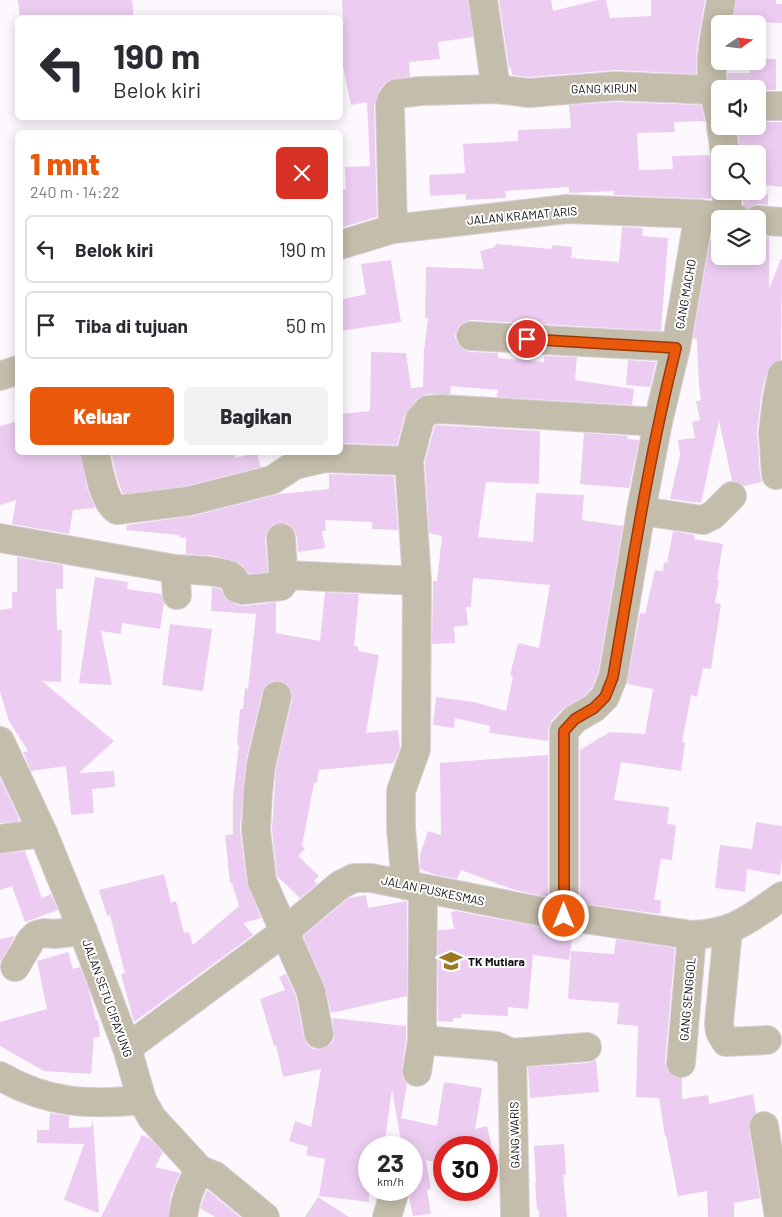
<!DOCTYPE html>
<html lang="id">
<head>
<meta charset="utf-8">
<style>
	:root { --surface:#fff; --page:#f2f2f3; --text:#2b2b33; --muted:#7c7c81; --line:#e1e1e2; --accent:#ea580c }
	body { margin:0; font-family:Barlow,sans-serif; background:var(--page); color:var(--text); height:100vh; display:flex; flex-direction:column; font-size:19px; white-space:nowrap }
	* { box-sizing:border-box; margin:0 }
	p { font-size:16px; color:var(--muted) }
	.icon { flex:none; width:28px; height:28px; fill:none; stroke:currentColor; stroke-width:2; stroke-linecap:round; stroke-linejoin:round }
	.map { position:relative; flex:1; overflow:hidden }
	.drawer { position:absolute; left:15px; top:130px; width:328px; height:325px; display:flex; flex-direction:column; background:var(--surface); border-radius:8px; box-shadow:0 2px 12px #0003 }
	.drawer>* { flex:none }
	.banner { position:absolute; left:15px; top:15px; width:328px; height:105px; border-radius:8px; box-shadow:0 2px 12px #0003; background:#fff; color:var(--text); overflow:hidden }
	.needle { width:32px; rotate:76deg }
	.controls { position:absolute; left:711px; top:15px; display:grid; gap:10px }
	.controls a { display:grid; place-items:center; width:55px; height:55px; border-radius:8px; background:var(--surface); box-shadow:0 2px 12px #0003; font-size:25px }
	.speed { position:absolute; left:358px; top:1136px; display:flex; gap:10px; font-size:25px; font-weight:700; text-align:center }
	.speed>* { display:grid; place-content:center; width:65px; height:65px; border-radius:50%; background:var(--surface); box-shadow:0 2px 12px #0003; line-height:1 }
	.speed small { font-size:12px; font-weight:400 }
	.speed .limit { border:8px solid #d22; background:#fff; color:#111 }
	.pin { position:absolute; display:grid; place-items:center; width:42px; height:42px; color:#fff; margin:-21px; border:2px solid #fff; border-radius:50%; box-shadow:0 1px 5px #0007 }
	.me { position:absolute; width:55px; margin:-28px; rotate:0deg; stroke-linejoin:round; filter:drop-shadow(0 0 4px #0008) }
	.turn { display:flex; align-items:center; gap:18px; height:105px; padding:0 15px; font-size:22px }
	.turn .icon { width:65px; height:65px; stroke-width:2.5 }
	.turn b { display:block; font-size:35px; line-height:42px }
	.round { display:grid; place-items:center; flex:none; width:52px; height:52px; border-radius:8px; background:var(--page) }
	.headline { display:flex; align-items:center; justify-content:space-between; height:85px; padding:0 15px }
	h1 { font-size:30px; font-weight:800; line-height:38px; color:var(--accent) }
	.action { display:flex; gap:10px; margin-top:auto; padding:10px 15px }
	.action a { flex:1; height:58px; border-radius:8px; background:var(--accent); color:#fff; font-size:20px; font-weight:800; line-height:58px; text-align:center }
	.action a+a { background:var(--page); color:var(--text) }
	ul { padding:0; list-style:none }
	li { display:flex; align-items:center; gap:15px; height:68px; margin:0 10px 8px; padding:0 5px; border:2px solid var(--line); border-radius:8px }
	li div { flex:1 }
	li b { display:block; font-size:19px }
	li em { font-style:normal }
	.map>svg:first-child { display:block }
	.building { fill:#eccdf1 }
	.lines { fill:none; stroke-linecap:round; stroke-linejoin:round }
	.minor-casing { stroke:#d7d1d8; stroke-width:30 }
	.minor { stroke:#c5bdab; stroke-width:28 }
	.route-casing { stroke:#983908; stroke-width:12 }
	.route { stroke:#ea580c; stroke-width:9 }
	.labels { text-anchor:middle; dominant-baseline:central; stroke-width:4; stroke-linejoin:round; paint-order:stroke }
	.street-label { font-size:12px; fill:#0f0c0f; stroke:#fff }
	.poi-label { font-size:12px; font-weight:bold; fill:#0f0c0f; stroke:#fff; text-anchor:start }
</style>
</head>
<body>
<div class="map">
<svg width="782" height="1217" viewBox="0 0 782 1217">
	<rect width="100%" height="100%" fill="#fdf7fe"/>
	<!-- building -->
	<g class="building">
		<path d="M18,0H132L134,18H20Z"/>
		<path d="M342,0H468L473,37L438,42L440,59L409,62L410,77L393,79L384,84L380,89L374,105L377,217L340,228V191L346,189L345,167L370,166L367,102L351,105L340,51V21H343Z"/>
		<path d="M499,0H551L553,11L598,0H606L610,18L651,16V0H705L697,46L696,74L616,70L529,77L512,75L511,67L509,68Z"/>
		<path d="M736,0H776V4H782V23L733,22Z"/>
		<path d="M758,59H776V90L729,89L727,73H750V61H758Z"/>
		<path d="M615,102L701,105L705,121L674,122L675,132L637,133L639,170L673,169L672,156L709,155L712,163L718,168V178L713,184L711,199L614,195V191L569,193V187L505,191L506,198L466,200V194L430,196L429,175L465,173L463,144L518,141V130L571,128L569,105Z"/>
		<path d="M758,122H782V187L758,184V149H740L737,126H758Z"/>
		<path d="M743,194H768V205L759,204L752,206L748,209L743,205Z"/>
		<path d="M622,227L643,228L642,236L668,238L661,331L472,320L464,322L458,327L455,336L457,343L463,349L470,352L498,353V358L544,362V356L577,357L575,380L634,389L632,405L497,397L498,390L451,386L450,394H427L416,400L405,415L397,445L343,443L340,414L370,411L371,352L406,353L411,388L423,387L424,350L428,318H425L426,267L484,269L480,251L495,247L496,244L552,249V245L572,247L571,258L619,262Z"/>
		<path d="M761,236L769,237V289L781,259H782L781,360L771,364L767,372L761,397L757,431L760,476L762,482L744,486L736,481H732L719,420L701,503L670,499L680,455L678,440L695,438L692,422L700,420L696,401L701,400L699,385L697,339L693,338L710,240L720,242V256H758V244Z"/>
		<path d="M391,260L401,322L340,331V300L366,294L361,264Z"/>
		<path d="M628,360L656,362L650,387L626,385Z"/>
		<path d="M18,421V452H80L87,488L95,508L73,510L69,534L12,524L16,500L0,505V426Z"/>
		<path d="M435,425L540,431L539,484L486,482L478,537L533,542L536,493L584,495L582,520L623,526L598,673L592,688L584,696L564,708L552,720L548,730V741L489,733L490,726L455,718L454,728L433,725L436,697L474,702L506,711L513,676L510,675L518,643L539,648L550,585L473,578L471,607H466L468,625L454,627L455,643L432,644L433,581H437L442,536L429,533L425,462Z"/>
		<path d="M584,433L628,436L627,439L639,440L629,488L580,484Z"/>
		<path d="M111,452H234L235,458L257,453L261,467L186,486L123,494L117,479Z"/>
		<path d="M329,474L394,476L398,530L372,529V522L325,520L326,531H322L325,548L298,552L297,537L294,530L288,524L279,523L272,525L267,532L265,539L268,572L249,574L242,565L231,560L215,556L186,554V537L180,538L179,535L126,530L127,525L193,516L279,494L329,489Z"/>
		<path d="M673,531L695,535L694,539L723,544L717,580H719L715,603L721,604L711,669L703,668L697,697L691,695L682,742L685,743L681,771L621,762L614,800L669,807L667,824L676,825L672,860L661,859L654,900H661L660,914L580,903V750L610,732L645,734L653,689L627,684L640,613L645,614L655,570L663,571L664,562L667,563Z"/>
		<path d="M17,557L63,565V589H56L57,630H62L61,682L42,681L114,741L79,773L114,771L115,787L92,789L94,813L71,815L66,766L31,771L23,752L28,751L9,721L0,692V610L12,608V592H17Z"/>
		<path d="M95,577L128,582L127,589L161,594L164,603L160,629L122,623L121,634L101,631L112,685L79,683Z"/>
		<path d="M212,587L221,589L225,598L237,605L244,606L276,602V633L320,641L325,592L359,594L354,646L358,647V651L379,655L366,733L398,730L400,748L394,763L319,770L317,783H314L302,846L305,849L298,856L319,876L314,881L317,884L300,898L277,876L272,830L276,768L292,700V692L288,685L281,681H273L266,685L262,692L246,761L240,829L247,883L261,918L243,923L253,935L134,1022L121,974L125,973L110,915L107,916L99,890L164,874L171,903L176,901L184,933L189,932L193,945L239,906L232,883H230L225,835L233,834V796L239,745H237L240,709H243L245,688L248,689L256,614L211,611Z"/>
		<path d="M170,624L212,629L203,691L162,685Z"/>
		<path d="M548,755V897L515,890L461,870L457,879L436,875L420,869V855L428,831L441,835L440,763Z"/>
		<path d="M0,778L18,816L19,821L0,823Z"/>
		<path d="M756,822L782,826V860L780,875L747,869L745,892L715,888L720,845L752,849Z"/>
		<path d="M25,851L42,898L51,894L58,910L25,922L12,886L0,890V854Z"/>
		<path d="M366,895L368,908L407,901V996L331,1013L325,986L303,936L349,898Z"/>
		<path d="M456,911L573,933L569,960L533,955L528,1009L508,1007V1016L461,1014V1018H453V1022L438,1021V930L454,929L451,912Z"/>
		<path d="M15,936L1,961H0V939Z"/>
		<path d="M616,939L675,948L665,1062L667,1069L672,1075L682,1078V1099L708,1095L709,1104L753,1094L756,1113L750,1120L749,1129L760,1198L734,1203V1217H708L707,1191L678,1196L666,1136H665L659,1098L636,1097L638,1026L617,1024L619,1003L568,999L571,951L614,954Z"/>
		<path d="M68,952L73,969L80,967L88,987L96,1020H98L100,1037H94L91,1074L44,1071L0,1046V1022L47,1009L37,961Z"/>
		<path d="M286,974L296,997L304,1037L307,1044L313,1049H322L329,1046L334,1040V1031L332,1018L406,1026V1039L402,1070V1077L407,1084L401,1118L437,1126L444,1082L482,1088L475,1129L487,1126L492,1148H444L440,1163L426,1160L431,1189L427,1190L431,1214L413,1216L409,1197L411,1190V1148H402L392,1089L384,1148H369V1202L319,1196L325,1159L306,1155L308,1147L289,1141L295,1121L311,1127L321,1069L283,1077L276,1045L274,1046L260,999L285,990L279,977Z"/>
		<path d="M596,1060L599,1092L530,1098L528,1067L588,1063Z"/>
		<path d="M50,1113L69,1116V1128L91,1127L93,1121L99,1213L64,1200L84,1144L37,1143V1130H49Z"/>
		<path d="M142,1135L150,1139L163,1152L155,1167L180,1173L171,1194L168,1217H101Z"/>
		<path d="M564,1144L566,1175H563L567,1217H539V1210H537L535,1182H536L534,1146Z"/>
		<path d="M207,1190L240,1217H215L200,1208Z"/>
		<path d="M318,1197L349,1217H305Z"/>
	</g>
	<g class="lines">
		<defs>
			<g id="minor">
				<path d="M483,0L496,89"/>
				<path d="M758,106H782"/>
				<path d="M720,118C717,104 713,91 712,77C710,51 717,25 721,0"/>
				<path d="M721,126L725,154"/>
				<path d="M727,191V218"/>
				<path d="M758,220L782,222"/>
				<path d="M393,229L390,105L392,99L396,94L420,91L496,89L529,93L615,86L713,90"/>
				<path d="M340,245L393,229L567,209L699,214L737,219"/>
				<path d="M471,336L676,347"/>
				<path d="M0,376L18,370"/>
				<path d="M95,452C98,468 104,502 117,510L189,501L272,480L295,465L325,458L409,461"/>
				<path d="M776,475L773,433L777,399L782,375"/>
				<path d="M641,511L703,520L713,515L732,496"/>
				<path d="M0,538L175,569L177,595"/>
				<path d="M175,569C188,570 222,570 232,577C236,580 236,584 237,588L242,590L281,586L284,582L281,538"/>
				<path d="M284,575L417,581"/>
				<path d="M277,696L261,765L258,793L256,830L262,881L311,992L319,1034"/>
				<path d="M0,741L43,833L83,931L127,1048L142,1100L152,1118L200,1170L215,1176L265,1217"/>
				<path d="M0,839L43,833"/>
				<path d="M406,885L401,828V791L416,749L417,581L409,461L420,419L428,410L441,409L658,422"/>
				<path d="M564,916V731L575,719L594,708L605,697L613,677L641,511L658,422L676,347L699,214"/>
				<path d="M728,930L719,1023L720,1032L726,1042L767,1040"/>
				<path d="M15,967L31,940L36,935L44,933L54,934L83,931"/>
				<path d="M422,1040L496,1046L512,1053L587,1047"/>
				<path d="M127,1048L284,932L340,885L354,878H371L564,916L692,935C735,933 749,919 782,896"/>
				<path d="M512,1053L515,1217"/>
				<path d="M681,1063L692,935"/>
				<path d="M417,1072L422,1040L423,889"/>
				<path d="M0,1076C48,1104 89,1105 142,1100"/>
				<path d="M764,1126L779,1217"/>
				<path d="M183,1217C185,1199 190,1185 200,1170"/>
				<path d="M387,1217L395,1190"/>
			</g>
		</defs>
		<!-- minor casing -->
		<use href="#minor" class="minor-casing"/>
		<!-- minor -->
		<use href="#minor" class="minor"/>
	</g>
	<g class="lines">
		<defs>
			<path id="route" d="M527,339L676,348C649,456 632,566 613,677L605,697L594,708L575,719L564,731V916"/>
		</defs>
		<!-- route casing -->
		<use href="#route" class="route-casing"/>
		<!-- route -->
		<use href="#route" class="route"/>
	</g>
	<!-- icons -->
	<defs>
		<symbol id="school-bare" viewBox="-9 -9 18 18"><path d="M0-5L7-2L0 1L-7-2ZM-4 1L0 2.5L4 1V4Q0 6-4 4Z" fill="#9b7923" stroke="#fff" stroke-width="2.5" paint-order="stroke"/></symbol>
	</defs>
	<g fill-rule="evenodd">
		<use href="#school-bare" x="435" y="945" width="32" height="32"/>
	</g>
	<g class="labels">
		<!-- street labels -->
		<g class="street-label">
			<text transform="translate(604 88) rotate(-1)">GANG KIRUN</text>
			<text transform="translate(522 215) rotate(-5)">JALAN KRAMAT ARIS</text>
			<text transform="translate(685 294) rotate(-80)">GANG MACHO</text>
			<text transform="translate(433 890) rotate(12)">JALAN PUSKESMAS</text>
			<text transform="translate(108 998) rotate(70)">JALAN SETU CIPAYUNG</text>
			<text transform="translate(687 999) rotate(-85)">GANG SENGGOL</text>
			<text transform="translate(514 1135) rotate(-91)">GANG WARIS</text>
		</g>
		<!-- poi labels -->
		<g class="poi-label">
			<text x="468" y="961">TK Mutiara</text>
		</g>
	</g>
</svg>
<div class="controls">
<a><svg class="needle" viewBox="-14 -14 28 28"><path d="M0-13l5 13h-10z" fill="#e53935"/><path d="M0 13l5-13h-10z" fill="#7c7c81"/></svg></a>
<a><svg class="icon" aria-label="sound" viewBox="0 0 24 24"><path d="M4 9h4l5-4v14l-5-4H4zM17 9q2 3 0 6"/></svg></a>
<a><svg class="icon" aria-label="search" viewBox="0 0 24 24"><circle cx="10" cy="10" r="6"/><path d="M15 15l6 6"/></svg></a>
<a><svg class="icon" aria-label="layers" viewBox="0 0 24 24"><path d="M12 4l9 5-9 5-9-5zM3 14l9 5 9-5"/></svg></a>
</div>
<div class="speed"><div>23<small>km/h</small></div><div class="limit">30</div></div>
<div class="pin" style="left:527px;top:339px;background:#d93025"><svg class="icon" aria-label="arrive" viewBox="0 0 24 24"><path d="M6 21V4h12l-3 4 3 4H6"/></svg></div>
<svg class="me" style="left:564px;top:916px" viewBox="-20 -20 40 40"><circle r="17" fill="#ea580c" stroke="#fff" stroke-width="3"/><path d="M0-11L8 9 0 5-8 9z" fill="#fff"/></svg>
<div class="banner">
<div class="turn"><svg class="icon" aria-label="left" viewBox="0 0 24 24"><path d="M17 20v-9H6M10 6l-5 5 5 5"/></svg><div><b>190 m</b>Belok kiri</div></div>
</div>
<section class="drawer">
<div class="headline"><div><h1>1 mnt</h1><p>240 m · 14:22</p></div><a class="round" style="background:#d93025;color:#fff"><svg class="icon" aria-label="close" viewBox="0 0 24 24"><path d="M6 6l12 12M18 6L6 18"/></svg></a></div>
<ul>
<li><svg class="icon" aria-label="left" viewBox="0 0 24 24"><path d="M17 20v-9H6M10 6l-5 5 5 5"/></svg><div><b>Belok kiri</b></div><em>190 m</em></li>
<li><svg class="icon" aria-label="arrive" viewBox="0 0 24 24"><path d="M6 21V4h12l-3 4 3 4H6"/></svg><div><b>Tiba di tujuan</b></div><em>50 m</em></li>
</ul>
<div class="action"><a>Keluar</a><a>Bagikan</a></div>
</section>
</div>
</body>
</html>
